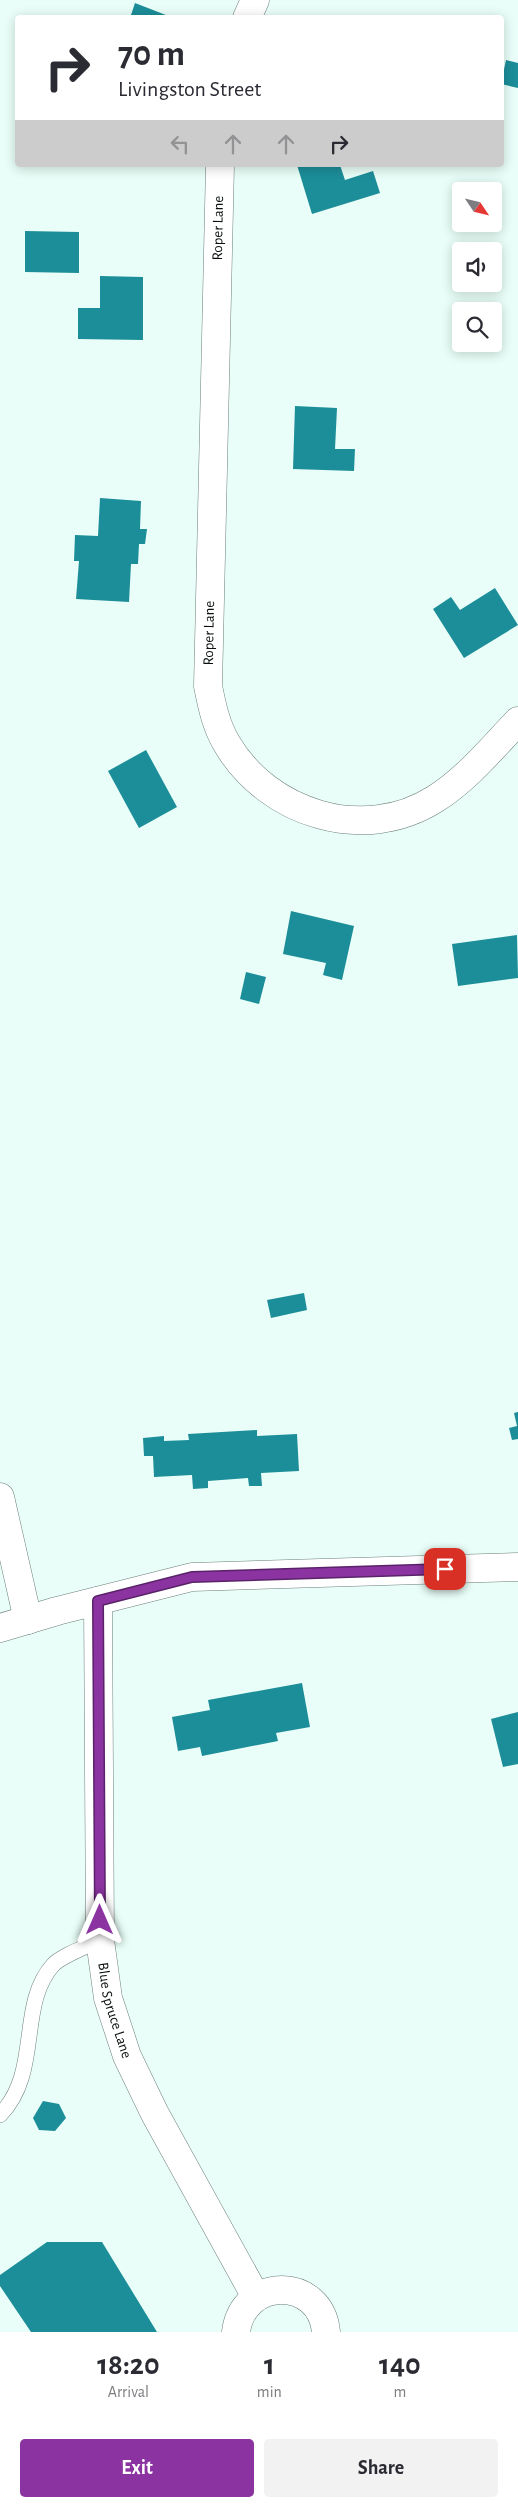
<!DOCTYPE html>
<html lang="en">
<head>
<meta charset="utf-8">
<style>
	:root { --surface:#fff; --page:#f2f2f3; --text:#2b2b33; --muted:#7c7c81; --accent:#8b34a1 }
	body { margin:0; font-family:"Alegreya Sans",sans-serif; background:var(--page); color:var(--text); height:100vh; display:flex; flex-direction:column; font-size:19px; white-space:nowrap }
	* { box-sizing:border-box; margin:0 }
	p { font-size:16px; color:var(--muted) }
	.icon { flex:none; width:28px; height:28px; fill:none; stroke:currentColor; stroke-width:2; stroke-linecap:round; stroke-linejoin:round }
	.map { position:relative; height:2332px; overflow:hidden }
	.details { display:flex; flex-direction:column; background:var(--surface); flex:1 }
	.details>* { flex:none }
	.top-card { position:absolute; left:15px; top:15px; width:489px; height:152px; border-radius:5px; box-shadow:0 2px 12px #0003; background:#fff; color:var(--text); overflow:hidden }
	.needle { width:32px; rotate:125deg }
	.fabs { position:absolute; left:452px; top:182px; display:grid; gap:10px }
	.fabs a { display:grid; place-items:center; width:50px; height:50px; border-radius:5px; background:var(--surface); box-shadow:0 2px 12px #0003; font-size:25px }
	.pin { position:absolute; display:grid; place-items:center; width:42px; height:42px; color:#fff; margin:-21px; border-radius:10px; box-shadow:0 2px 8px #0006 }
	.me { position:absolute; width:55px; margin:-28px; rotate:0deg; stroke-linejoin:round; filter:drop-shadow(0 0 4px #0008) }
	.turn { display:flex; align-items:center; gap:18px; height:105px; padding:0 20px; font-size:22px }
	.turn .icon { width:65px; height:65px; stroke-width:2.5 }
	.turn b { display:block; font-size:35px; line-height:42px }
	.lanes { display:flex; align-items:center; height:48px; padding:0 20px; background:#0003; justify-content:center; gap:25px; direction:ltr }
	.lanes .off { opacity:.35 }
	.eta { display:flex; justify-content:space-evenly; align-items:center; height:85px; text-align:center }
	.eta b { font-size:30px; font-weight:700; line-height:35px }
	.button { display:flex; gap:10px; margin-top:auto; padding:10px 20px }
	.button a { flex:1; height:58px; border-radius:5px; background:var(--accent); color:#fff; font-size:20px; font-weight:700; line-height:58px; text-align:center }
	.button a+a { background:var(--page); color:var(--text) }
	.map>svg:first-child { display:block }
	.building { fill:#1c8e99 }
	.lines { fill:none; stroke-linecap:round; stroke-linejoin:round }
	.lane-casing { stroke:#6c7f7a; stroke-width:16 }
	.street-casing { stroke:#6c7f7a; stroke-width:29 }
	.secondary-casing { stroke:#6c7f7a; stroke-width:29 }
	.lane { stroke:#fff; stroke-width:15 }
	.street { stroke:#fff; stroke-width:28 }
	.secondary { stroke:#fff; stroke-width:28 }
	.route-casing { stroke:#5a2269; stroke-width:12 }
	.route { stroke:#8b34a1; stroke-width:9 }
	.labels { text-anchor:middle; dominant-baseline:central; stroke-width:5; stroke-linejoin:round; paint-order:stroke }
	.street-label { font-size:15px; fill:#0a110f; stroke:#fff }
</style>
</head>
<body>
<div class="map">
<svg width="518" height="2332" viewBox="0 0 518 2332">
	<rect width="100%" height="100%" fill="#e9fef8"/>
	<!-- building -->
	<g class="building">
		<path d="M135,3L171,17V18H130Z"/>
		<path d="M506,60L518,63V88L501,84Z"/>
		<path d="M297,165H340L345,180L373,171L380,193L312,214Z"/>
		<path d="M25,231L79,232V273L25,272Z"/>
		<path d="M100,276L143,277V340L78,339V308H100Z"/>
		<path d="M295,406L337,408L335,449H355L354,471L293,469Z"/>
		<path d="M100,498L141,501L140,529H147L145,544H139L138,564H131L129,602L76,599L79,561H74L75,535L98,536Z"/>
		<path d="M495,588L518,625L464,658L433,609L451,597L460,610Z"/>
		<path d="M146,750L177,807L139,828L108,771Z"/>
		<path d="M291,911L354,926L342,980L323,975L326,963L283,954Z"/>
		<path d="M517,935L518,978L458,986L452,944Z"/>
		<path d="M246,972L266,977L259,1004L240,999Z"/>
		<path d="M304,1293L307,1310L271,1318L267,1300Z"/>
		<path d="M518,1412V1439L512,1440L509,1428L517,1426L514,1413Z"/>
		<path d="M257,1430V1436L297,1434L299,1471L261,1473L262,1486H249L248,1478L208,1481V1488L193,1489L192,1475L154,1477L153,1456H144L143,1438L164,1436V1441L189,1440L188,1434Z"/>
		<path d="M302,1683L310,1727L276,1733L278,1741L202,1756L200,1747L178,1751L172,1717L210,1710L208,1700Z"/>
		<path d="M518,1712V1764L503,1767L491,1719Z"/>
		<path d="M43,2101L59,2104L66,2118L55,2131L39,2130L33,2118Z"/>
		<path d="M47,2242H102L157,2332H31L0,2286V2275Z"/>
	</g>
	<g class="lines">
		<defs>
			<path id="lane" d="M0,2115C42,2072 17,2005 53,1965C61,1956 88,1946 100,1940"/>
			<g id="street">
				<path d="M247,18L255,0"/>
				<path d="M220,165L208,686C212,706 216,726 227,744C268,814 364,844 435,799C467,779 492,748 518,721"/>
				<path d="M0,1497L28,1620"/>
				<path id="s1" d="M98,1601L100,1940L108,1998L127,2056L155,2114L256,2297"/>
				<path d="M236,2332C243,2276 321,2276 326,2332"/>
			</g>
			<path id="secondary" d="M0,1628L57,1611L192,1577L518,1567"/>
		</defs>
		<!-- lane casing -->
		<use href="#lane" class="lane-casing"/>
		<!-- street casing -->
		<use href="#street" class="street-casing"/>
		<!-- secondary casing -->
		<use href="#secondary" class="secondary-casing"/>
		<!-- lane -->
		<use href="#lane" class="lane"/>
		<!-- street -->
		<use href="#street" class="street"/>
		<!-- secondary -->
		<use href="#secondary" class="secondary"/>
	</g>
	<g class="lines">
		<defs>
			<path id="route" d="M100,1920L98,1601L192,1577L445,1569"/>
		</defs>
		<!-- route casing -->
		<use href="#route" class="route-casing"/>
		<!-- route -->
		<use href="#route" class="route"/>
	</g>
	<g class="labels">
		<!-- street labels -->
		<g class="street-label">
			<text transform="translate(218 228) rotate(-89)">Roper Lane</text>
			<text transform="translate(209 633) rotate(-89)">Roper Lane</text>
			<text stroke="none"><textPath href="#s1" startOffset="411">Blue Spruce Lane</textPath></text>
		</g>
	</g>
</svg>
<div class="fabs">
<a><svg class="needle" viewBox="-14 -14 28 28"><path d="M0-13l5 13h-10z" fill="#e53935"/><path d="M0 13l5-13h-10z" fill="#7c7c81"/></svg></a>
<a><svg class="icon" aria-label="sound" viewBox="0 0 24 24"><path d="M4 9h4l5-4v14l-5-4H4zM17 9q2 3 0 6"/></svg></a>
<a><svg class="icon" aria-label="search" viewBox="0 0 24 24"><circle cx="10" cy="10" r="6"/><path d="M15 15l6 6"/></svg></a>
</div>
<div class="pin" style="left:445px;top:1569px;background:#d93025"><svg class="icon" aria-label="arrive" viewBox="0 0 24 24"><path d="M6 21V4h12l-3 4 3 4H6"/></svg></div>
<svg class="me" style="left:100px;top:1920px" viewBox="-20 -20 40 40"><path d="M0-17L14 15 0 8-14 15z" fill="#8b34a1" stroke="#fff" stroke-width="4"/></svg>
<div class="top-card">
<div class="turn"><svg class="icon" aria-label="right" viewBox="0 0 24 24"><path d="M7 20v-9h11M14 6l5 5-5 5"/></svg><div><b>70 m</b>Livingston Street</div></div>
<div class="lanes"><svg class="icon off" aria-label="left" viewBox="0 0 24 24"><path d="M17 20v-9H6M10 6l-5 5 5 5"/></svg><svg class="icon off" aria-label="ahead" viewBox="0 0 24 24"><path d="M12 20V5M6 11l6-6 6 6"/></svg><svg class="icon off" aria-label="ahead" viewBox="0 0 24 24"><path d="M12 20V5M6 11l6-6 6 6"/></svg><svg class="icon" aria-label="right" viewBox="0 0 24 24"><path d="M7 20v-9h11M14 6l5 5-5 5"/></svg></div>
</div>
</div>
<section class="details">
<div class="eta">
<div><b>18:20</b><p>Arrival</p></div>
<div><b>1</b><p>min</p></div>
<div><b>140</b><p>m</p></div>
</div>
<div class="button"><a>Exit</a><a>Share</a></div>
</section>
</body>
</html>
